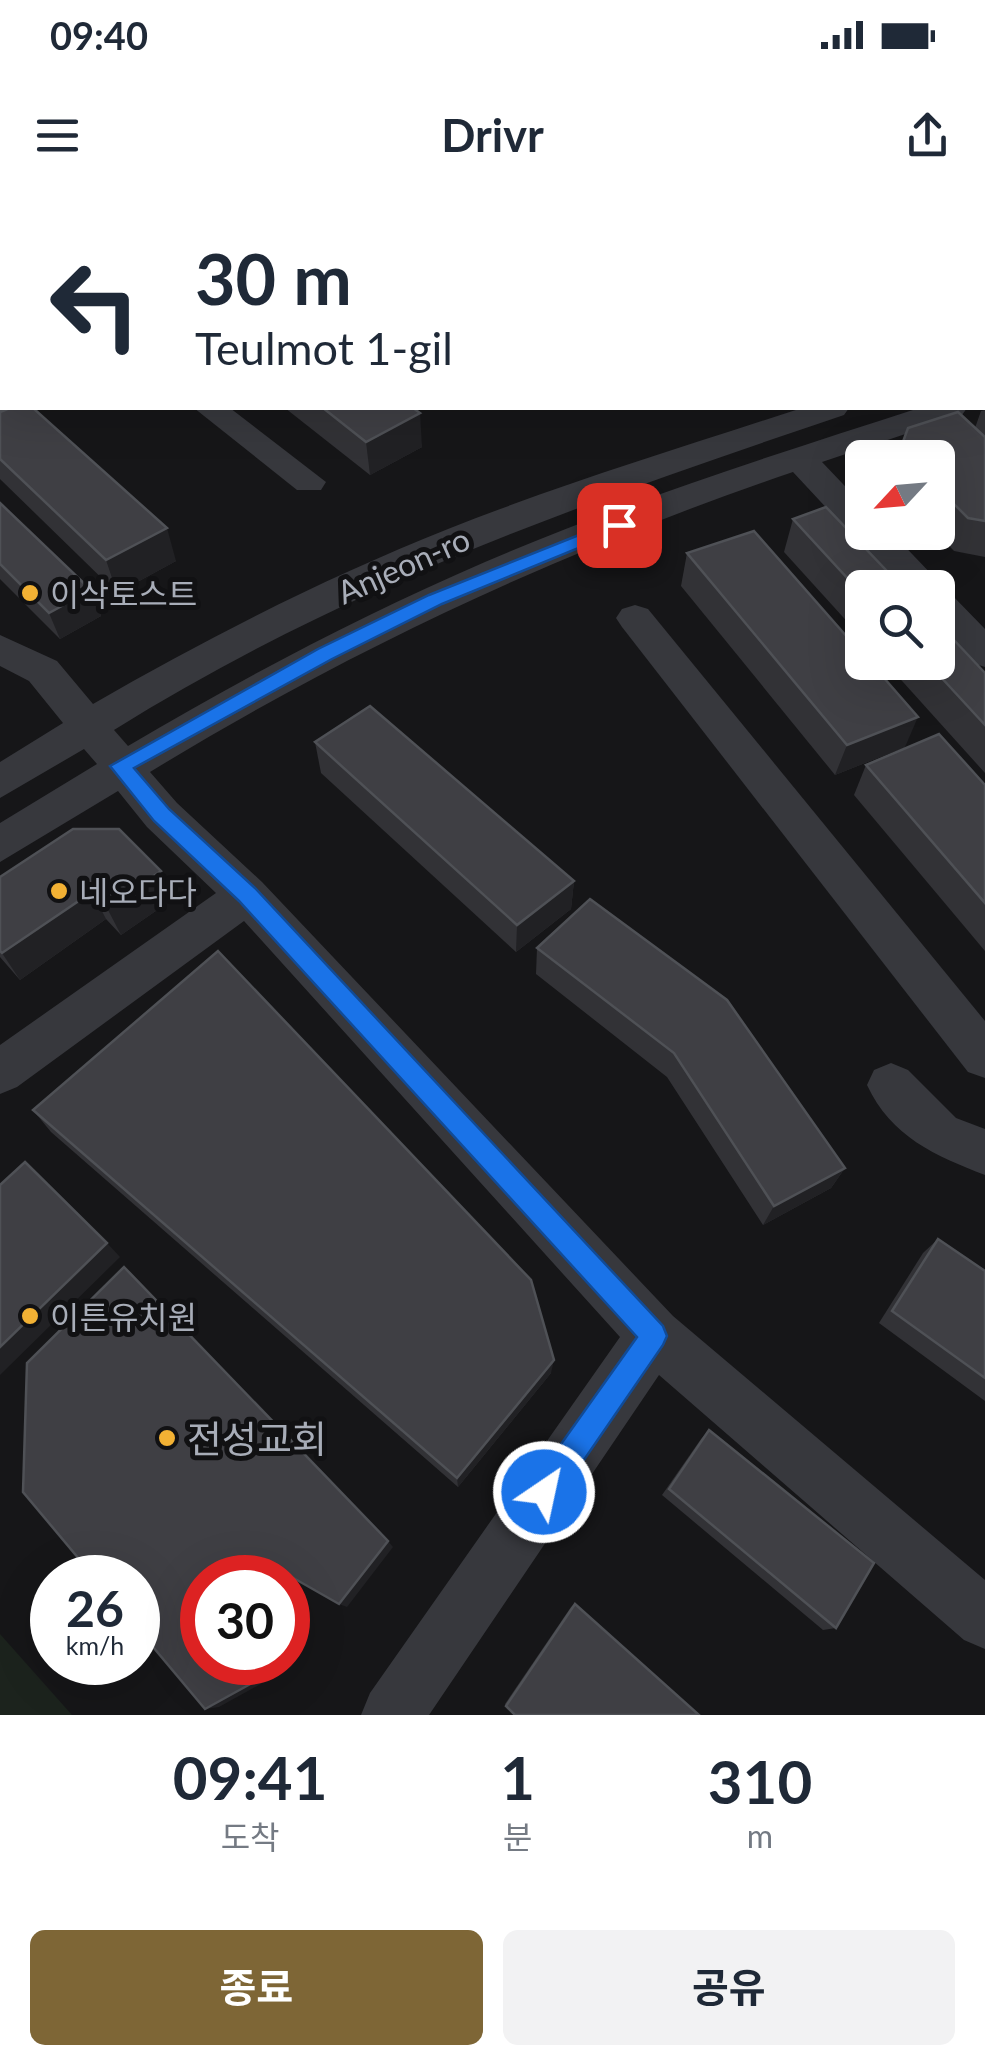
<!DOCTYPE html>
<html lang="ko">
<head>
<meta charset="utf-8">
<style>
	:root { --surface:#fff; --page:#f2f2f3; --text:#1f2937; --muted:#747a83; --accent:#7e6636 }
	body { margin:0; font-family:Lato,"Noto Sans KR",sans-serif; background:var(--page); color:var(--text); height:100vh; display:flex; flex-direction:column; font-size:38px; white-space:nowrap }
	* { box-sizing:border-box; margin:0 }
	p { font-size:32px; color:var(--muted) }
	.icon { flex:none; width:55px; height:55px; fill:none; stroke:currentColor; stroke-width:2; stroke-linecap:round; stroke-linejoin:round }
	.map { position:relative; height:1515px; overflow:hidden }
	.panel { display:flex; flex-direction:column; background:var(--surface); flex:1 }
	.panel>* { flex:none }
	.guide { position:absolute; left:0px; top:0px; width:985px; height:210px; box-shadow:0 10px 40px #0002; background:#fff; color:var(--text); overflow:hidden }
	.needle { width:65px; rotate:244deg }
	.tools { position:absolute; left:845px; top:240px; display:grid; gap:20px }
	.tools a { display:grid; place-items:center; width:110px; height:110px; border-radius:15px; background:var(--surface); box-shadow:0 10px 40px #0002; font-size:50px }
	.speed { position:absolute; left:30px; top:1355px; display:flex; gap:20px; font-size:50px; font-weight:700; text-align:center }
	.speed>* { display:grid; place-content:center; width:130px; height:130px; border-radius:50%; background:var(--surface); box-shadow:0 10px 40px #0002; line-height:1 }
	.speed small { font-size:25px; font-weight:400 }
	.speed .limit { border:15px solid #d22; background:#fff; color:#111 }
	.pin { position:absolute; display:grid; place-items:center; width:85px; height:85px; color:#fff; margin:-42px; border-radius:20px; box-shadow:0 5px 15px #0006 }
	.me { position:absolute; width:110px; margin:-55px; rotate:34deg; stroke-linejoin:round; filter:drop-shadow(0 0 8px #0008) }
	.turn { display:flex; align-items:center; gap:35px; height:210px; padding:0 30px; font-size:45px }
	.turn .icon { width:130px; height:130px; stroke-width:2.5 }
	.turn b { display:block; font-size:70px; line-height:85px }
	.eta { display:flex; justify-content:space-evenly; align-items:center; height:170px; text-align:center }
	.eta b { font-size:60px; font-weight:700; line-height:70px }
	.action { display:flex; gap:20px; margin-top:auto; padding:20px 30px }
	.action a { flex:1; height:115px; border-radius:15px; background:var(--accent); color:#fff; font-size:40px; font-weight:700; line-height:115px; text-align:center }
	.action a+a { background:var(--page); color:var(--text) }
	.status { display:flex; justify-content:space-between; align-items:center; height:70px; padding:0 50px; background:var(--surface); direction:ltr }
	.status svg { height:28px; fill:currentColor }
	header { display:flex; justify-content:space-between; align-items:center; height:130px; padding:0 30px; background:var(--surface); font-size:45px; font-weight:700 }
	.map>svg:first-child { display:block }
	.green { fill:#1c231d }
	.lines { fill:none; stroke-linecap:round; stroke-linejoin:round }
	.minor { fill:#37383d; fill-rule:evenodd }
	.wall { fill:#323236 }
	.shaded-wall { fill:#212124 }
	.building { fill:#3f3f44; stroke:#4f5156; stroke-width:2.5 }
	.route { fill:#1a73e8; stroke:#114b97; stroke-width:2.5 }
	.poi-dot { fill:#f2b134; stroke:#111113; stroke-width:4 }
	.labels { text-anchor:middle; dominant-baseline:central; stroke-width:10; stroke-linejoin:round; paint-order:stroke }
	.street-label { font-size:32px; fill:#a8adb8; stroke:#111113 }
	.poi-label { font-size:32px; fill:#a8adb8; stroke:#111113; text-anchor:start }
	.near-poi-label { font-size:38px; fill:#a8adb8; stroke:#111113; text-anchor:start }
</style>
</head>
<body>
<div class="status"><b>09:40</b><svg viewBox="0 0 49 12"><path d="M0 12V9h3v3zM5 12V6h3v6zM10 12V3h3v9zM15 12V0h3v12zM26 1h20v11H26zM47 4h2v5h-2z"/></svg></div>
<header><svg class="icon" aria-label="menu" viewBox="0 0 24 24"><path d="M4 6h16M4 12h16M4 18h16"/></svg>Drivr<svg class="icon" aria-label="share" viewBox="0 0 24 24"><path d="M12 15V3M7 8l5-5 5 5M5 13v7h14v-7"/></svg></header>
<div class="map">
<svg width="985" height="1515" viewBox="0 0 985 1515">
	<rect width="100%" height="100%" fill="#161618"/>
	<!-- green -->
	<path class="green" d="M0,1434L72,1515H0Z"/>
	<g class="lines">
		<!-- minor -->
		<g class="minor">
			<path d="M330,0H359L361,2H332Z"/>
			<path d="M533,0H561L563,2H535Z"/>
			<rect x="0" y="69" width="2" height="18"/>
			<rect x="0" y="127" width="2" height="19"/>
			<path d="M982,146H985L982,165Z"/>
			<path d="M2,176V196L0,197V177Z"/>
			<path d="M985,186V206L982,207V187Z"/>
			<path d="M194,208H230L326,282L321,290H297Z"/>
			<path d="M802,208H849L844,215C584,303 350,383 114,530L128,546C243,478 362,415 485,362C627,301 774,255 919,208H967L962,215L822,262L862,304V332H891L936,379L940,391L951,394L985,429V467L972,463L938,426V388H901L793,272C567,349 354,447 150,572L177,603L262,682L673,1116L985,1380V1449L964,1440L659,1175L429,1515H361L370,1493L620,1137L244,721L17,887L0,894V845L216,693L147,627L118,591L0,662V623L97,564L84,549L0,598V562L63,523L29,481L0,466V435L57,461L93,504C207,438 325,378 448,329C564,283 683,247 802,208Z"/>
			<path d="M635,405L648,409L985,821V878L968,872L622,427L616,418L622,409Z"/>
			<path d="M891,863L908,870L956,918L985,929V975C936,956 891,937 867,885L874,870Z"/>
		</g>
	</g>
	<!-- wall -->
	<g class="wall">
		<path d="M399,0H467L469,2H399Z"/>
		<path d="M0,192L176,361L117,393L0,279Z"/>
		<path d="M285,208H413L422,247L370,275Z"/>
		<path d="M985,210V357L954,351L936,332L938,258H897L908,228H975L981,211Z"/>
		<path d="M0,303L91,390L101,416L60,439L0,379Z"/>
		<path d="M793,319L862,388V438L784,352Z"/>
		<path d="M687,353L905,547L835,575L681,386Z"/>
		<path d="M885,462H938L985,473V573Z"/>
		<path d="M315,542L574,681L571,709L516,752L321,573Z"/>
		<path d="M866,565L985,585V751L854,595Z"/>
		<path d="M0,677L173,699L121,735L106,719L20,780L0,757Z"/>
		<path d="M537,748L845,968L831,988L763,1025L667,877L536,774Z"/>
		<path d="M33,910L551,1173L458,1287L51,932Z"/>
		<path d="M938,1039L985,1071V1201L879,1123L923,1053Z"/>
		<path d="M709,1230L836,1428L823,1430L662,1295L701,1239Z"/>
		<path d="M575,1404L506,1506L505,1504L571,1407Z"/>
	</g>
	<!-- shaded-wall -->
	<g class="shaded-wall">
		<path d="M0,0H36L37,2H2V24L0,19Z"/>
		<path d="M985,6V25L982,32V7Z"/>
		<path d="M985,66V104L982,106V67Z"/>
		<path d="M420,213L422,247L370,275L366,242Z"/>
		<path d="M167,328L176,361L117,393L106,360Z"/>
		<path d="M91,390L101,416L60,439L49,413Z"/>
		<path d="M918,517L905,547L835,575L847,545Z"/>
		<path d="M161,671L173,699L121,735L107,708Z"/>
		<path d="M574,681L571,709L516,752L517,725Z"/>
		<path d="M92,692L106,719L20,780L2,753Z"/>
		<path d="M845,968L831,988L763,1025L774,1006Z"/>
		<path d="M107,1043L120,1057L0,1175V1147Z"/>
		<path d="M554,1160L551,1173L458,1287L457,1278Z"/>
		<path d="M388,1341L393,1347L347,1407L339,1404Z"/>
		<path d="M260,1359L271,1364L260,1378H244Z"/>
		<path d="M248,1462H260L266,1481L219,1507L205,1509Z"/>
	</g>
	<!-- building -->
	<g class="building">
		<path d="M414,0H467L469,2H416Z"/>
		<path d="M832,0H985V6L982,7V2H846Z"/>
		<path d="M982,40L985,42V66L982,67Z"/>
		<path d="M0,192L2,194V208H10L0,212Z"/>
		<path d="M10,208H33L167,328L106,360L0,259V212Z"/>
		<path d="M323,208H413L420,213L366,242Z"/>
		<path d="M958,212L985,237V321L968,318L938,288V258H908L900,250L908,228Z"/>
		<path d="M0,303L91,390L49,413L0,364Z"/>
		<path d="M826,307L903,388H862V394L793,319Z"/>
		<path d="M754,331L862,454V462H870L918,517L847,545L687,353Z"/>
		<path d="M938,423L985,473V525L927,462H938Z"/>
		<path d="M370,506L574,681L517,725L315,542Z"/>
		<path d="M939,534L985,585V703L866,565Z"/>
		<path d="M73,629H119L161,671L107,708L92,692L2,753L0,751V677Z"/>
		<path d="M590,699L727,800L845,968L774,1006L674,853L537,748Z"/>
		<path d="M218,751L531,1080L554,1160L457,1278L33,910Z"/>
		<path d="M25,962L107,1043L0,1147V985Z"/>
		<path d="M938,1039L985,1071V1178L892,1111Z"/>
		<path d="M124,1067L388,1341L339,1404L260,1359L244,1378H202V1462H248L254,1482L205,1509L138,1429V1378H95L23,1292L27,1163Z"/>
		<path d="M709,1230L874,1363L836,1428L669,1289Z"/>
		<path d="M575,1404L699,1515H515L506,1506Z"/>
	</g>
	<!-- route -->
	<path class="route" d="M619,319L628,325L625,329L442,404L332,459L134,568L169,609L255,688L663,1126L667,1136L663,1145L555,1302L544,1306L534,1302L530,1292L534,1282L637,1137L239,701L154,621L110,566L318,449L429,395Z"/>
	<!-- markers -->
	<g class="poi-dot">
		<circle cx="30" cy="393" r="10"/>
		<circle cx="59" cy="691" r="10"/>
		<circle cx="30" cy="1116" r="10"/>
		<circle cx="167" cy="1238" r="10"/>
	</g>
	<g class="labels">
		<!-- street labels -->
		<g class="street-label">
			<text transform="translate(403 365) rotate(-24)">Anjeon-ro</text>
		</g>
		<!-- poi labels -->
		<g class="poi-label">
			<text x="50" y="393">이삭토스트</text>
			<text x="79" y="691">네오다다</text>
			<text x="50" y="1116">이튼유치원</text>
		</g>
		<!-- near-poi labels -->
		<g class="near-poi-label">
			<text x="187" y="1238">전성교회</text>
		</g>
	</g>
</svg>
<div class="tools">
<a><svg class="needle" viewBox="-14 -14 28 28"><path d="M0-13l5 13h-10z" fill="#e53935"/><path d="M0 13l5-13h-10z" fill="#747a83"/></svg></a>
<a><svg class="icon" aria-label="search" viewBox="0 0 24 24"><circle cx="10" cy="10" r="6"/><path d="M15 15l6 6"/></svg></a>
</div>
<div class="speed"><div>26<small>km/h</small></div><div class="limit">30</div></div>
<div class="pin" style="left:619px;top:325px;background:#d93025"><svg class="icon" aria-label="arrive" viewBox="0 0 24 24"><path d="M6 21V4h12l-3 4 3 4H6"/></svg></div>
<svg class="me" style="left:544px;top:1292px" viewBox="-20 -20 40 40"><circle r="17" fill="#1a73e8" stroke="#fff" stroke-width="3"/><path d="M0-11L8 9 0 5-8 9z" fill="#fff"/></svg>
<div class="guide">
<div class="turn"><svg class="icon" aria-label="left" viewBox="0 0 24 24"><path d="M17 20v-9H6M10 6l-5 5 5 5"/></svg><div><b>30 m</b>Teulmot 1-gil</div></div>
</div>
</div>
<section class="panel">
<div class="eta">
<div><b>09:41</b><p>도착</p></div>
<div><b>1</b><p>분</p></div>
<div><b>310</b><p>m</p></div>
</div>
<div class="action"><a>종료</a><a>공유</a></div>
</section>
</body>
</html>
